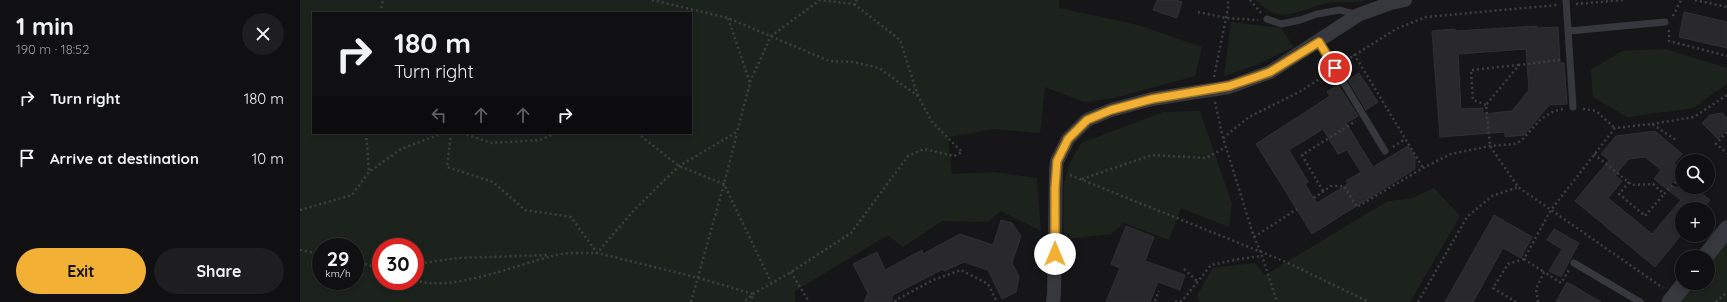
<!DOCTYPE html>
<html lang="en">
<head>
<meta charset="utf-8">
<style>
	:root { --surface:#101012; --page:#1e1e20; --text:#f1f3f6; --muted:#9c9d9f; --line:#303032; --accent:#f2b134 }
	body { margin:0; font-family:Quicksand,sans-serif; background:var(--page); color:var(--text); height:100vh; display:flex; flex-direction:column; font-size:15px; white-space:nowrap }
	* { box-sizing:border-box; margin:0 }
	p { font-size:13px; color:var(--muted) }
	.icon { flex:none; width:22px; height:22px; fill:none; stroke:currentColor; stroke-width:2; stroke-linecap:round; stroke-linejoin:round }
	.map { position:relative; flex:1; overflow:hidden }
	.drawer { display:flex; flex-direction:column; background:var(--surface); width:300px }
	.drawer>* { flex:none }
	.banner { position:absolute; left:12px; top:12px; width:380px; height:122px; border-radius:0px; box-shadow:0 2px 6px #0003,0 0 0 1px var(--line); background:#101012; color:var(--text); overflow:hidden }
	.tools { position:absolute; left:1375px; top:154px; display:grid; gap:8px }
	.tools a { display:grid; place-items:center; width:40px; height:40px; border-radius:50%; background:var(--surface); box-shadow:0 2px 6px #0003,0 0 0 1px var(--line); font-size:20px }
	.speed { position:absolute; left:12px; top:238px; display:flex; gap:8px; font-size:20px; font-weight:700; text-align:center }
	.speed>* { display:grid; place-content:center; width:52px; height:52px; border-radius:50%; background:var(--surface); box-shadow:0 2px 6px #0003,0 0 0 1px var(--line); line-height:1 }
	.speed small { font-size:10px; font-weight:400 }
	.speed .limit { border:6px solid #d22; background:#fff; color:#111 }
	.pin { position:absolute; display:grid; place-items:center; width:34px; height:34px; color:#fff; margin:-17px; border:2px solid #fff; border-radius:50%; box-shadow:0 1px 4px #0007 }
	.me { position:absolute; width:44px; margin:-22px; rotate:0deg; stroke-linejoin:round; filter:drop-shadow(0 0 3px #0008) }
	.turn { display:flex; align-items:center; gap:14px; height:84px; padding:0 16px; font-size:18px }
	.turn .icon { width:52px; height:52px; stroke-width:2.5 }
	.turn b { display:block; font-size:28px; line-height:34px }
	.lanes { display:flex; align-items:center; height:38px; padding:0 16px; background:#0003; justify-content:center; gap:20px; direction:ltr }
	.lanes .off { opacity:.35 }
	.round { display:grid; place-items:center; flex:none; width:42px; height:42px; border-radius:21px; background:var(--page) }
	.summary { display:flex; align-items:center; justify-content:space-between; height:68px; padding:0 16px }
	h1 { font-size:24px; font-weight:800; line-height:30px }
	.button { display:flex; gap:8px; margin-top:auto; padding:8px 16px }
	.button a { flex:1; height:46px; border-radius:24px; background:var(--accent); color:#111; font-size:16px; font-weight:800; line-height:46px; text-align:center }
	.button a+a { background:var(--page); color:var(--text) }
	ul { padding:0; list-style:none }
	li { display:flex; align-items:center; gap:12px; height:60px; padding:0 16px }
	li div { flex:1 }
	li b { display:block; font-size:15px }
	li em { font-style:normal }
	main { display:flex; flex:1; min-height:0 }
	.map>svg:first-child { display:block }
	.green { fill:#1c231d; fill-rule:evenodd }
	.building { fill:#29292c; stroke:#303034; fill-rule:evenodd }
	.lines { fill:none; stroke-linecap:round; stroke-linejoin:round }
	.path { stroke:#3d3f44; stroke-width:2.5; stroke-dasharray:2 3; stroke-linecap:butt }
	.service { stroke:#37383d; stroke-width:7 }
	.minor { stroke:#37383d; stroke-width:14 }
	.tertiary { stroke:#37383d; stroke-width:17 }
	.route-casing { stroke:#9d7322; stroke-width:10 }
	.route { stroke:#f2b134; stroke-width:7 }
</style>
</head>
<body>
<main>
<section class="drawer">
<div class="summary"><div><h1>1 min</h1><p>190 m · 18:52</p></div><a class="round"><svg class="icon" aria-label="close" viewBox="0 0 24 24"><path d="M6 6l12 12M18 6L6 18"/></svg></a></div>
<ul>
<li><svg class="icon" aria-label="right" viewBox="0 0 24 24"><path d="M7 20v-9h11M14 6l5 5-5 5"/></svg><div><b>Turn right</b></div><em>180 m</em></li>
<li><svg class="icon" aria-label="arrive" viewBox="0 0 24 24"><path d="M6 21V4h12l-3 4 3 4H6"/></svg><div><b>Arrive at destination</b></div><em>10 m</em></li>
</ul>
<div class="button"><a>Exit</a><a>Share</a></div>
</section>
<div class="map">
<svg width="1427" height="302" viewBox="0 0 1427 302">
	<rect width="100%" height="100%" fill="#161618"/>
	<!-- green -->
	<g class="green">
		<path d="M0,0H759V8L838,25L902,47L895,76L814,98L784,102L745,87L740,133L694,129L648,137L652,174L695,172L737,178L741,231L701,211L688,222L642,221L603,247L588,235L495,291V302H0ZM13,13H391V133H13ZM21,247H55V281H21ZM81,247H115V281H81Z"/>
		<path d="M956,0H1069C1054,4 1041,1 1026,3C1021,4 1016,7 1011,8C988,16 975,20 956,0Z"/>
		<path d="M931,22L981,28L994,47L958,64L924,76Z"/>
		<path d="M1365,49L1427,68V83L1394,108L1327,117L1293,97L1291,70L1322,51Z"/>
		<path d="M900,111L932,204L929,227L881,208L869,240L824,223L811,234L763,239L764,183L769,165L781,143L863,112Z"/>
		<path d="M1134,188L1160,216L1110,302H900L897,295L913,268L955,263L965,275L1088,201L1110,199Z"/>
		<path d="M1427,243V302H1379L1394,283H1408V266Z"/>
	</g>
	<!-- building -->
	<g class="building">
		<path d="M857,0H876L882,2L877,18L853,10Z"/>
		<path d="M1384,12L1427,22V48L1379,37Z"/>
		<path d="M1237,26V28L1258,27L1260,63H1264L1267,104L1249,105L1224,135L1205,137V132L1140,137L1132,31L1155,29V31ZM1226,49L1229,90L1212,111L1183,114V108L1161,109L1158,54Z"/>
		<path d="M1059,73L1078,102L1066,110L1048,80Z"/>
		<path d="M1038,85L1058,116L1046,123L1073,167L1108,146L1115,157V169L1012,234L956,144L1030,96L1027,92ZM1023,129L1038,154L1047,150L1061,172L1046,181L1048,184L1017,203L1005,184L1008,182L989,150Z"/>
		<path d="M1422,113L1427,118V129L1418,139L1402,123L1410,115Z"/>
		<path d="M1355,131L1382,154L1374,163L1382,171L1368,187H1394L1410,200L1403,209H1382V234L1355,267L1275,201L1309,160L1301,154L1316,136ZM1345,157L1361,170L1354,179L1381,200L1352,234L1308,198L1322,181L1315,175L1329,159Z"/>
		<path d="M1194,215L1232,237L1221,258L1203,248L1173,302H1145Z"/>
		<path d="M701,220L712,223L721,236L712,263L719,277L716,292L702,299L688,270L664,262L644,271L643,269L593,295L591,302H564L568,293L553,264L577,252L585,270L622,250L623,254L660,234L693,245Z"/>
		<path d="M826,226L854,237L845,261L885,275L880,290L858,282L850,302H806L820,268L811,264Z"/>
		<path d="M1254,229L1279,243L1261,277L1249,271L1262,249L1247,240Z"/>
		<path d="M1267,282L1301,302H1256Z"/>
	</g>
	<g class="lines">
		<!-- path -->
		<g class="path">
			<path d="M352,0L428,18L529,61L553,62L579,68L618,96L632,122L662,152L654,156L624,149L608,156L551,233L491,272L453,294L444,302"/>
			<path d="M557,0L554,4L600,40L618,96"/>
			<path d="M950,0L961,13"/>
			<path d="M1395,0L1427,7"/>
			<path d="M1276,4L1323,0"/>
			<path d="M898,12L926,18L958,20"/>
			<path d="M80,13L83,0"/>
			<path d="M1373,16L1381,0"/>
			<path d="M1369,30V41L1427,56"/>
			<path d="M1054,54L1123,168"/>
			<path d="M1260,60L1219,65L1186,105L1190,146L1218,187L1363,288"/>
			<path d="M1042,63L1096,29L1126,17L1257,5"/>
			<path d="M914,77L928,8V0"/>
			<path d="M450,82L471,36L520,0L554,4"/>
			<path d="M915,102L923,138L954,237L960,250L977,302"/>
			<path d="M1186,105L1173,100L1171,70L1219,65"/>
			<path d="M1283,109L1296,111L1315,128"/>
			<path d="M1352,124L1394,117L1427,95"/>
			<path d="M1427,132L1416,144L1427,153"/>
			<path d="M66,133L69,171"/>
			<path d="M151,133L147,167L193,182L225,210L271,217L297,253L399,278L453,294L451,302"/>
			<path d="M162,133L191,143L240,140L256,133"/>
			<path d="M337,133L379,166L424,184L471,282"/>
			<path d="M923,138L949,117L1001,91L1027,74"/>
			<path d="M1093,147L1105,139"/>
			<path d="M1294,154L1332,185L1353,184L1364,194L1382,175"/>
			<path d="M1395,161L1398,158"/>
			<path d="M770,175L986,262L1069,302"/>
			<path d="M782,179L852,155L906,158L926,147"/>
			<path d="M1329,182L1319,194L1345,216L1364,194"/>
			<path d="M1023,191L1002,155L1056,121"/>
			<path d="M1014,198L1031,186H1044L1057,207L1123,168L1151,154L1190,146L1214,144L1221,141L1241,119L1254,111L1264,109"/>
			<path d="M0,210L52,195L69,172L101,149L143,133"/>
			<path d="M954,237L997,209"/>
			<path d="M0,250L21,254"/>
			<path d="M1224,259L1244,272"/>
			<path d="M55,262L81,268"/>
			<path d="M115,264L158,258L249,255"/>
			<path d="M884,269L897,281"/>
			<path d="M491,272L509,302"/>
			<path d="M115,280C148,293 217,265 252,256C266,252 283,253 297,253L335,209L379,166L437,132L450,83L428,18"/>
			<path d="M855,301L859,291"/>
			<path d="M391,302L424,184L437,133"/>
			<path d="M595,302L596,300L633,280L661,270L688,284L697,302"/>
			<path d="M875,302L882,301L911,265L939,259L961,256"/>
			<path d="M1118,302L1167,217L1192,196L1218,187"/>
			<path d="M1216,302L1193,288L1208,264L1224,259L1251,210L1315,128L1352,124L1376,140"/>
			<path d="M1238,302L1236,289L1244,272L1261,283L1269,270"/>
			<path d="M1416,302L1427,292"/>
		</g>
		<!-- service -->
		<g class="service">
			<path d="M1266,0L1273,107"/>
			<path d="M967,19L981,24L1000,20L1017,14L1040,10L1058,15"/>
			<path d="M1269,31L1365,22"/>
			<path d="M1019,42L1085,151"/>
			<path d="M1274,263L1340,302"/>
		</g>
		<!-- minor -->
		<path class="minor" d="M753,302L754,294L756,170L757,161L768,139L787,120L811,110L852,99L929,87L970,72L1058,15L1091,3L1105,0"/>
		<!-- tertiary -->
		<g class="tertiary">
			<path d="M1405,257L1427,229"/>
			<path d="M1370,302L1385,283"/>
		</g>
	</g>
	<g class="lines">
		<defs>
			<path id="route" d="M755,254V188L757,161L768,139L787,120L811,110L852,99L929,86L956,77L970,72L1019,42L1035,68"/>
		</defs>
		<!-- route casing -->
		<use href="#route" class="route-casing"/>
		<!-- route -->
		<use href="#route" class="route"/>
	</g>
</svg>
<div class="tools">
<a><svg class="icon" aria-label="search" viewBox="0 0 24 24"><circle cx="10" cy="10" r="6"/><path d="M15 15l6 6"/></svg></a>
<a>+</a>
<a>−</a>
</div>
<div class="speed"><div>29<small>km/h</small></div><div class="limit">30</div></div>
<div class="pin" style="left:1035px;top:68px;background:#d93025"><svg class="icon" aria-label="arrive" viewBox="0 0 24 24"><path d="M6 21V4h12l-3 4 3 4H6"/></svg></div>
<svg class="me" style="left:755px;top:254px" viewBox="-20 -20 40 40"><circle r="19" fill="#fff"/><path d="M0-13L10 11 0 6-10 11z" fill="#f2b134"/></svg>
<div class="banner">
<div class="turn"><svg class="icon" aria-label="right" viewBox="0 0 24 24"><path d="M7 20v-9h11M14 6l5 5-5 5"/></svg><div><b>180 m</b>Turn right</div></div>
<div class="lanes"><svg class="icon off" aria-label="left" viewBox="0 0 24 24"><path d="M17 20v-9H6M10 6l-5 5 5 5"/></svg><svg class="icon off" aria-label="ahead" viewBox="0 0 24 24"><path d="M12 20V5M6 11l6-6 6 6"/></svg><svg class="icon off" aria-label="ahead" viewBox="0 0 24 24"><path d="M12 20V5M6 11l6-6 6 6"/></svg><svg class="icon" aria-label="right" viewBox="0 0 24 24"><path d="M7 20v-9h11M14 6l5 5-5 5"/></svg></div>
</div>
</div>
</main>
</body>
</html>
